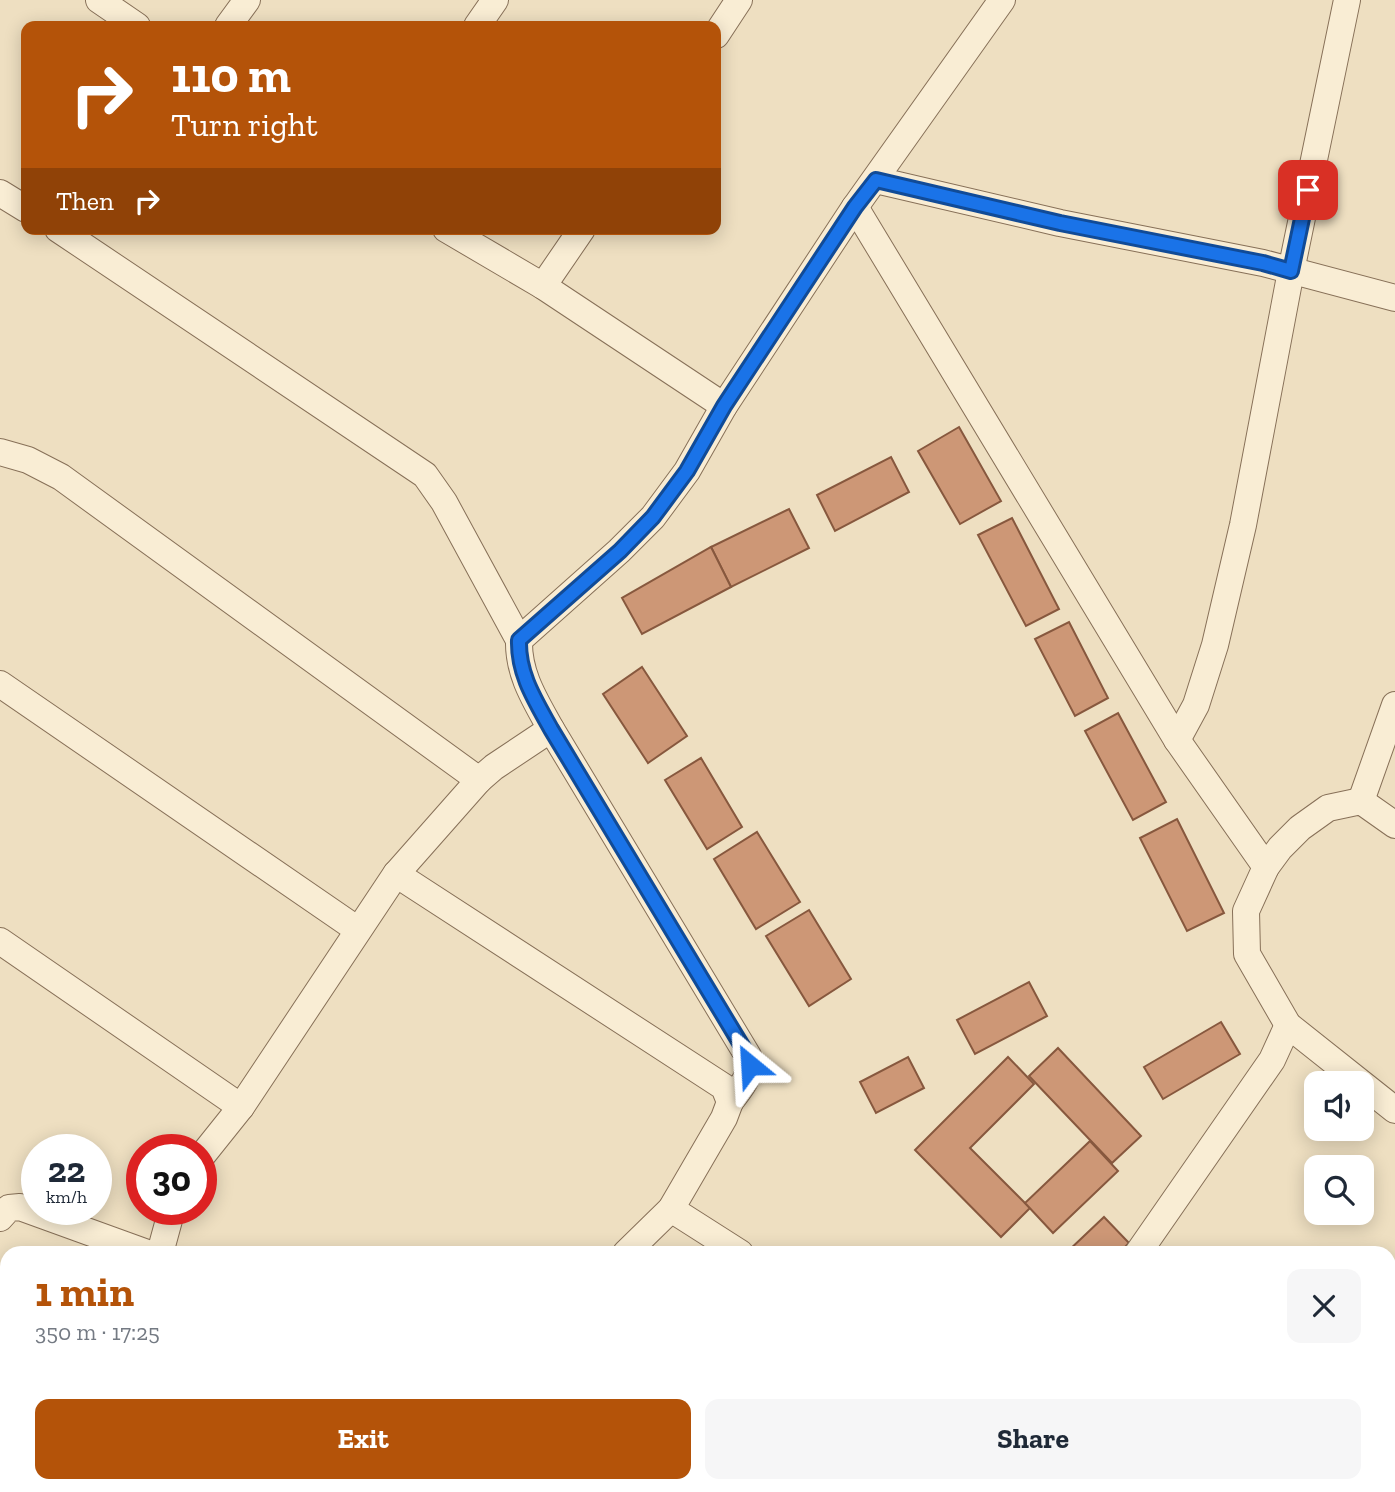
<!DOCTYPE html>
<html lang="en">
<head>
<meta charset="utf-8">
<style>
	:root { --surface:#fff; --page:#f6f6f7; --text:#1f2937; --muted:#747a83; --accent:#b45309 }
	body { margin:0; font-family:"Zilla Slab",serif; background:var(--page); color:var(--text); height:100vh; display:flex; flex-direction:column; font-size:26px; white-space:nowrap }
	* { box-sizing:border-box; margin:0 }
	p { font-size:23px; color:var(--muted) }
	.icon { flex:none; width:38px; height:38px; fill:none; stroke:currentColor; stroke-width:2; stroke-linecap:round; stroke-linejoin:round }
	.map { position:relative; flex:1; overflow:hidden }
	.drawer { position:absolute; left:0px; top:1246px; width:1396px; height:247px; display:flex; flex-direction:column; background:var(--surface); border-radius:21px 21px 0 0; box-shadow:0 4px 18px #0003 }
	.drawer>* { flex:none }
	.banner { position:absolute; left:21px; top:21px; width:700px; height:214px; border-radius:14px; box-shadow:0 4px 18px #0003; background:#b45309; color:#fff; overflow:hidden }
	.buttons { position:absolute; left:1304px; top:1071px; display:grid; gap:14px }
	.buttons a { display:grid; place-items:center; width:70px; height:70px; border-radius:14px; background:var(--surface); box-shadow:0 4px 18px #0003; font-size:35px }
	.speed { position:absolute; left:21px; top:1134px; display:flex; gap:14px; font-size:35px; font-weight:700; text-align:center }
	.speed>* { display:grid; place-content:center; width:91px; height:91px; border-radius:50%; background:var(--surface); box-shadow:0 4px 18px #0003; line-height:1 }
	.speed small { font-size:18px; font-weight:400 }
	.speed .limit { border:10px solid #d22; background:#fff; color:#111 }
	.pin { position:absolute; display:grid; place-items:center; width:60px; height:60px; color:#fff; margin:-30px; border-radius:14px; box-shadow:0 4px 10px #0006 }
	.me { position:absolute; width:77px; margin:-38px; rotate:333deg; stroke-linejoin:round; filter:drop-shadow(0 0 5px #0008) }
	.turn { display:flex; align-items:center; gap:24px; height:147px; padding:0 35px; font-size:32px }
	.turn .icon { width:91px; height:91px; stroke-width:2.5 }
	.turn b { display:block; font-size:49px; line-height:60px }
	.then { display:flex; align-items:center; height:66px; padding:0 35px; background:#0003; gap:14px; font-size:26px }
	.round { display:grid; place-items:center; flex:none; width:74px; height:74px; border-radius:14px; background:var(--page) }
	.head { display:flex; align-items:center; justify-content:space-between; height:119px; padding:0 35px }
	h1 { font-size:42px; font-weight:700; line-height:52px; color:var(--accent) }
	.primary-button { display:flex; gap:14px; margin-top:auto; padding:14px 35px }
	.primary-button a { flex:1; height:80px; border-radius:14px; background:var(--accent); color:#fff; font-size:28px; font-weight:700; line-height:80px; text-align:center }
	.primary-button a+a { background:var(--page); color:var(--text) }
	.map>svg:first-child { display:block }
	.building { fill:#cd9776; stroke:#87583e; stroke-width:2 }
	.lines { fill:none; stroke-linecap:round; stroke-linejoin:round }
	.street-casing { stroke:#877058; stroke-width:28 }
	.street { stroke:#f9edd4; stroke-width:26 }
	.route-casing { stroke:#114b97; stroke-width:18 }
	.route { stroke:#1a73e8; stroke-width:12 }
</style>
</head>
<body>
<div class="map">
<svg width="1395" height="1492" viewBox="0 0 1395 1492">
	<rect width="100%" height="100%" fill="#eedfc1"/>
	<!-- building -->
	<g class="building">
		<path d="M959,427L1001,501L960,524L918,451Z"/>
		<path d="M891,457L909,492L835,531L817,495Z"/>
		<path d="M789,509L809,548L731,587L711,547Z"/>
		<path d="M1012,518L1059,609L1026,626L978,535Z"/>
		<path d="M711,547L731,587L642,634L622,598Z"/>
		<path d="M1069,622L1108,698L1075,716L1035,639Z"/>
		<path d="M642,667L687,736L648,763L603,694Z"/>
		<path d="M1118,713L1166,802L1133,820L1085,731Z"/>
		<path d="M701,758L742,827L707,849L665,780Z"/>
		<path d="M1177,819L1224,913L1187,931L1140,838Z"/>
		<path d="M757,832L800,902L756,929L714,859Z"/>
		<path d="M809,910L851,979L809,1006L766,936Z"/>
		<path d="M1029,982L1047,1016L975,1054L957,1020Z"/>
		<path d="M1221,1022L1240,1054L1163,1099L1144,1067Z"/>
		<path d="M1058,1048L1141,1136L1112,1163L1029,1076Z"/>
		<path d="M908,1057L924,1088L876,1113L860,1082Z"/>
		<path d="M1008,1057L1034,1084L970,1148L1030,1208L1001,1237L915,1150Z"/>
		<path d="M1090,1141L1118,1171L1053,1233L1025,1203Z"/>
		<path d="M1104,1217L1129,1243L1119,1253H1066Z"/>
		<path d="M911,1486H978L982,1492H907Z"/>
	</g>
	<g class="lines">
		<defs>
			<g id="street">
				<path d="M99,0L137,26"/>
				<path d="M228,26L247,0"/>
				<path d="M477,26L495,0"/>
				<path d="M716,35L739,0"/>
				<path d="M876,180L1060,223L1263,263L1395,298"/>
				<path d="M0,193L26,209"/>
				<path d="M855,207L1177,740L1266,867"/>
				<path d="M58,229L425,475L444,502L519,640C518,674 535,700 551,729L748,1056C753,1075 741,1087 730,1102"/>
				<path d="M446,229L543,286L724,406"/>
				<path d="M543,286L582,229"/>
				<path d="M0,452L28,460L61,477L479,780"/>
				<path d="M519,640L619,551L653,517L687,471L724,406L855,207L1002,0"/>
				<path d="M0,684L358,930"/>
				<path d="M1177,740L1196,705L1215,645L1243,525L1291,271L1347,0"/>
				<path d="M1361,801L1395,705"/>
				<path d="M1395,825L1361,801L1328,808L1300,828L1280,848L1266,867L1246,911L1247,954L1288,1025L1395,1110"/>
				<path d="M396,874L724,1087L730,1102L724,1118L671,1209L626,1253"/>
				<path d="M0,941L241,1107"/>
				<path d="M201,1157L241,1107L396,874L479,780L494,767L551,729"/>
				<path d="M671,1209L740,1253"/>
				<path d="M0,1218L9,1208L20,1207L147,1253"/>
				<path d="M160,1253L172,1209"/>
				<path d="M1138,1253L1272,1060L1288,1025"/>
				<path d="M1390,1290L1395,1282"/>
				<path d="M646,1486L648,1492"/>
				<path d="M997,1486L1001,1492"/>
				<path d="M98,1492L100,1486"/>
				<path d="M414,1492L436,1486"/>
				<path d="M1257,1492L1261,1486"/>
			</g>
		</defs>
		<!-- street casing -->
		<use href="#street" class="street-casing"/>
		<!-- street -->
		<use href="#street" class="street"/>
	</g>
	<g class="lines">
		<defs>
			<path id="route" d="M750,1065L748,1056L551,729C535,700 518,674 519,640L620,551L653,517L687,471L724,406L855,207L876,180L1060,223L1263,263L1291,271L1308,190"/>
		</defs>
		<!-- route casing -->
		<use href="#route" class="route-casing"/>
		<!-- route -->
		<use href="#route" class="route"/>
	</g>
</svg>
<div class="buttons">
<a><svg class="icon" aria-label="sound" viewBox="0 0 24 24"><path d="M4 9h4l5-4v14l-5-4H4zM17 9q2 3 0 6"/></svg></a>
<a><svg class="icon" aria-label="search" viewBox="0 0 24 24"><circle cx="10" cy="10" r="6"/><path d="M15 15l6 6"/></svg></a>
</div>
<div class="speed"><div>22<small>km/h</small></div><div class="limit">30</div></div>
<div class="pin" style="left:1308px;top:190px;background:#d93025"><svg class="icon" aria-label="arrive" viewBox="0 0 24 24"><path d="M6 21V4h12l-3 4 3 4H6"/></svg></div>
<svg class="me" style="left:750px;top:1065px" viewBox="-20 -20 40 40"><path d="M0-17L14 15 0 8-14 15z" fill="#1a73e8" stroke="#fff" stroke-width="4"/></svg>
<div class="banner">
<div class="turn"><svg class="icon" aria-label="right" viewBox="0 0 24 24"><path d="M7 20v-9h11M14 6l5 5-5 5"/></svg><div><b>110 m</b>Turn right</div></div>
<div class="then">Then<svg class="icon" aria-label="right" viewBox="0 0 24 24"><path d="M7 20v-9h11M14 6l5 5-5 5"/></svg></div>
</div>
<section class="drawer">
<div class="head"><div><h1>1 min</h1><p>350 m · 17:25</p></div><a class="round"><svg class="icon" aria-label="close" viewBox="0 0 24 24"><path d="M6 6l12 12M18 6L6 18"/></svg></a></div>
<div class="primary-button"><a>Exit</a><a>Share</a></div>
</section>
</div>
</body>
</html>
